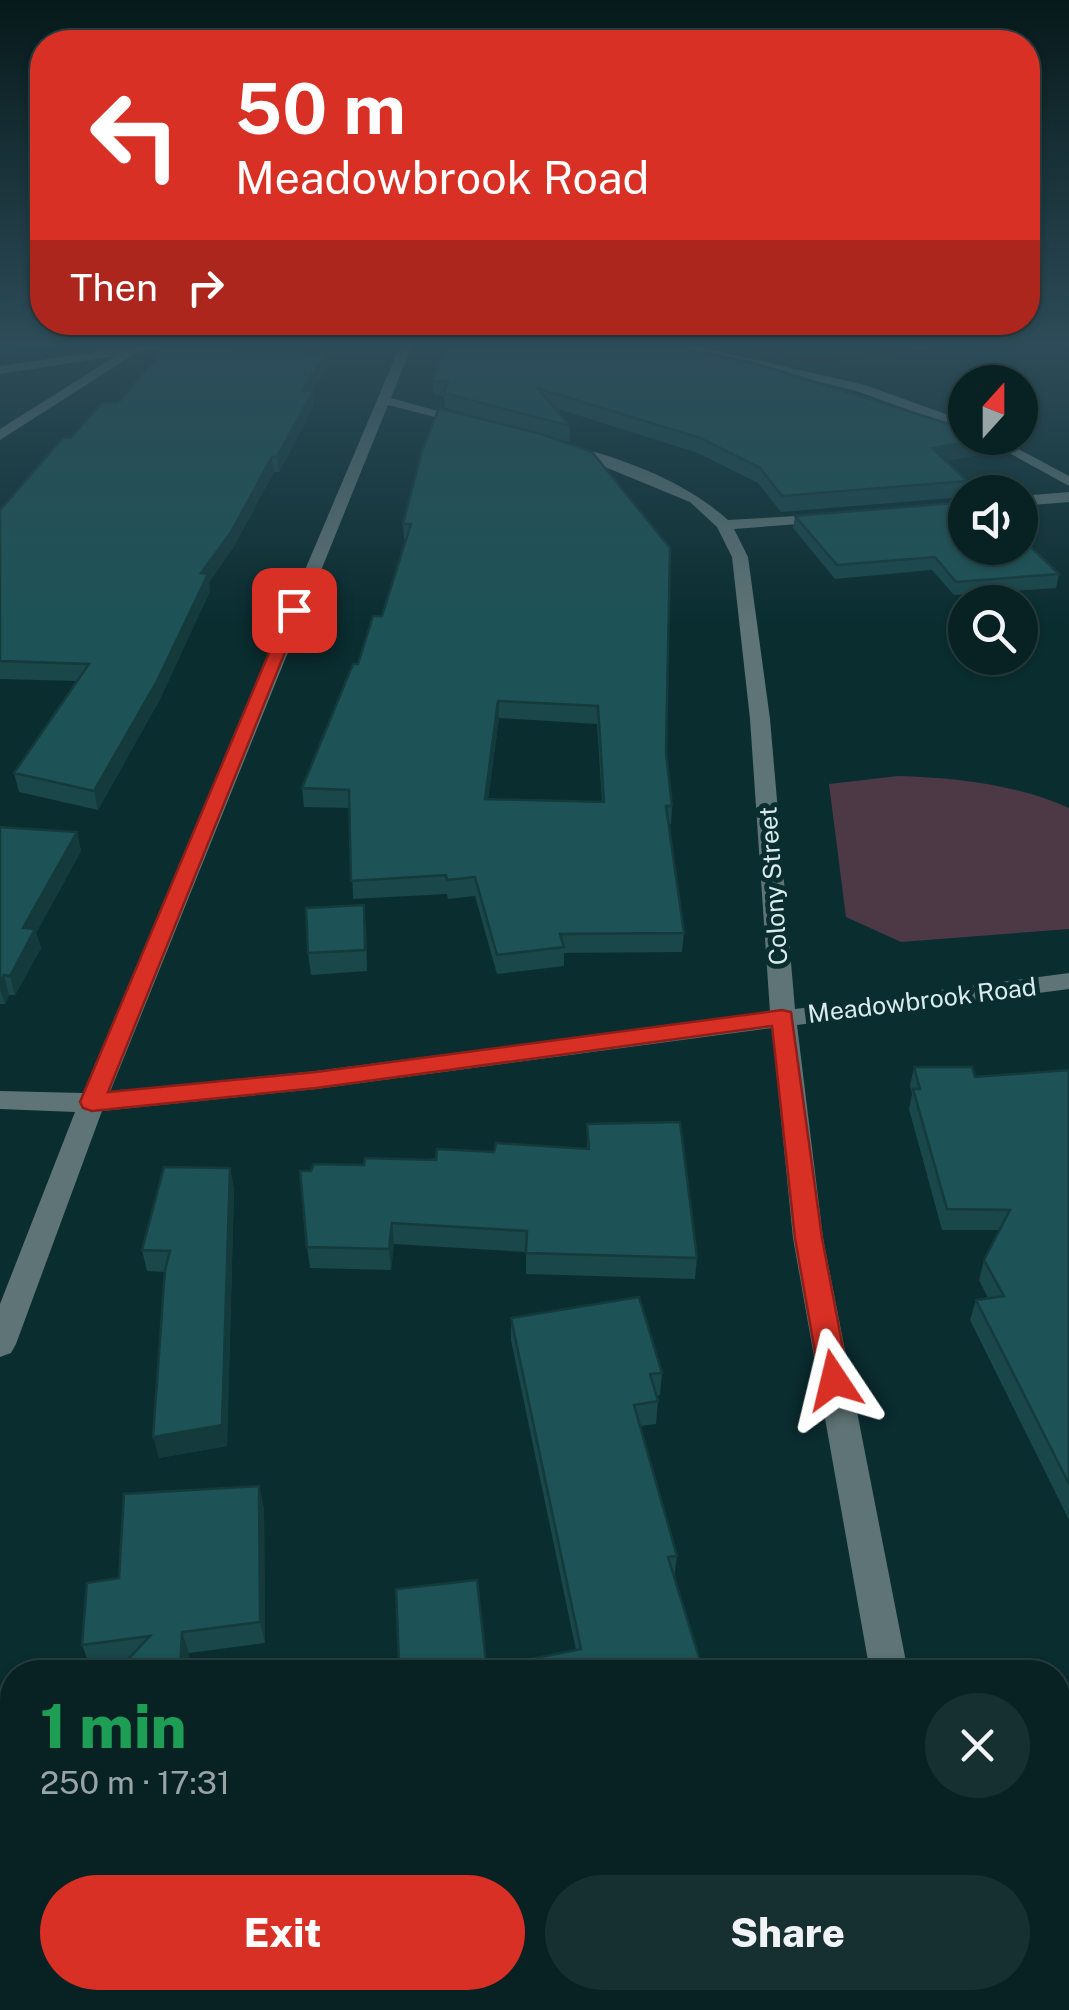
<!DOCTYPE html>
<html lang="en">
<head>
<meta charset="utf-8">
<style>
	:root { --surface:#082224; --page:#162f31; --text:#f1f3f6; --muted:#98a4a6; --line:#293f41; --accent:#d93025 }
	body { margin:0; font-family:"Public Sans",sans-serif; background:var(--page); color:var(--text); height:100vh; display:flex; flex-direction:column; font-size:38px; white-space:nowrap }
	* { box-sizing:border-box; margin:0 }
	p { font-size:32px; color:var(--muted) }
	.icon { flex:none; width:55px; height:55px; fill:none; stroke:currentColor; stroke-width:2; stroke-linecap:round; stroke-linejoin:round }
	.map { position:relative; flex:1; overflow:hidden }
	.sheet { position:absolute; left:0px; top:1660px; width:1070px; height:350px; display:flex; flex-direction:column; background:var(--surface); border-radius:40px 40px 0 0; box-shadow:0 2px 8px #0004,0 0 0 2px var(--line) }
	.sheet>* { flex:none }
	.guide { position:absolute; left:30px; top:30px; width:1010px; height:305px; border-radius:40px; box-shadow:0 2px 8px #0004,0 0 0 2px var(--line); background:#d93025; color:#fff; overflow:hidden }
	.needle { width:65px; rotate:21deg }
	.buttons { position:absolute; left:948px; top:365px; display:grid; gap:20px }
	.buttons a { display:grid; place-items:center; width:90px; height:90px; border-radius:50%; background:var(--surface); box-shadow:0 2px 8px #0004,0 0 0 2px var(--line); font-size:50px }
	.pin { position:absolute; display:grid; place-items:center; width:85px; height:85px; color:#fff; margin:-42px; border-radius:20px; box-shadow:0 5px 15px #0006 }
	.me { position:absolute; width:110px; margin:-55px; rotate:350deg; stroke-linejoin:round; filter:drop-shadow(0 0 8px #0008) }
	.turn { display:flex; align-items:center; gap:35px; height:210px; padding:0 40px; font-size:45px }
	.turn .icon { width:130px; height:130px; stroke-width:2.5 }
	.turn b { display:block; font-size:70px; line-height:85px }
	.then { display:flex; align-items:center; height:95px; padding:0 40px; background:#0003; gap:20px; font-size:38px }
	.round { display:grid; place-items:center; flex:none; width:105px; height:105px; border-radius:52px; background:var(--page) }
	.head { display:flex; align-items:center; justify-content:space-between; height:170px; padding:0 40px }
	h1 { font-size:60px; font-weight:800; line-height:75px; color:#1e9e55 }
	.action { display:flex; gap:20px; margin-top:auto; padding:20px 40px }
	.action a { flex:1; height:115px; border-radius:60px; background:var(--accent); color:#fff; font-size:40px; font-weight:800; line-height:115px; text-align:center }
	.action a+a { background:var(--page); color:var(--text) }
	.map>svg:first-child { display:block }
	.green { fill:#4d3946 }
	.lines { fill:none; stroke-linecap:round; stroke-linejoin:round }
	.stream { fill:#1e0417; fill-rule:evenodd }
	.minor { fill:#5f7476; fill-rule:evenodd }
	.wall { fill:#19474a; fill-rule:evenodd }
	.shaded-wall { fill:#143a3c }
	.building { fill:#1d5356; stroke:#143a3c; stroke-width:2.5; fill-rule:evenodd }
	.route { fill:#d93025; stroke:#8d1f18; stroke-width:2.5 }
	.labels { text-anchor:middle; dominant-baseline:central; stroke-width:10; stroke-linejoin:round; paint-order:stroke }
	.street-label { font-size:25px; fill:#d9ebec; stroke:#0a2d30 }
</style>
</head>
<body>
<div class="map">
<svg width="1069" height="2010" viewBox="0 0 1069 2010">
	<rect width="100%" height="100%" fill="#0a2d30"/>
	<!-- green -->
	<path class="green" d="M898,776C956,778 1015,784 1069,808V929L901,942L846,917L829,784Z"/>
	<g class="lines">
		<!-- stream -->
		<g class="stream">
			<path d="M745,346C770,345 796,358 821,357C868,355 914,344 960,346L816,363Z"/>
			<path d="M975,346L1069,347V353L979,349Z"/>
		</g>
		<!-- minor -->
		<g class="minor">
			<path d="M137,346H166L136,353L0,440V429L116,356L0,374V366Z"/>
			<path d="M400,346H412L391,398L477,422L470,426L388,405L110,1092L316,1071L770,1012L750,719L732,557L717,527L690,502L559,448L566,444C624,459 683,480 728,520L830,514V520L825,522L734,529L748,557L770,719L795,1009L1069,973V989L797,1025L823,1238L908,1672H870L793,1238L772,1028L316,1089L102,1111L16,1344L11,1353L0,1357V1304L75,1112L0,1109V1091L83,1093Z"/>
			<path d="M674,346H695L865,385L965,421V430L856,391Z"/>
			<path d="M982,438H998L1069,476V486Z"/>
			<path d="M1069,492V502L1020,506V496Z"/>
			<path d="M945,1998H989L993,2010H949Z"/>
		</g>
	</g>
	<!-- wall -->
	<g class="wall">
		<path d="M446,346L993,438L990,453L945,461L967,481L964,497L781,512L758,483L698,453L555,408L570,426V442L445,408L444,396L433,395L432,381Z"/>
		<path d="M231,351L327,353L328,367L312,391L314,406L279,472H274L233,548L209,582L210,591L160,699L98,810L19,792L14,773L77,681L0,679V510L71,438L118,403Z"/>
		<path d="M422,451L666,753L672,806L671,824H669L684,933L682,952L564,953V966L497,974L475,896L448,899L447,894L353,899L350,808L304,807L302,788L358,664L382,616L406,539H404L403,524ZM499,718L597,724L602,802L488,799Z"/>
		<path d="M795,516L1059,574L1056,588L954,595L932,570L835,579L793,528Z"/>
		<path d="M0,827L77,832L81,851L36,933L41,948L15,995H9L5,1004H0Z"/>
		<path d="M366,926L367,971L311,975L308,953Z"/>
		<path d="M914,1067L975,1077L1069,1070V1520L970,1320L976,1300L988,1298L979,1280L984,1260L1000,1230H942L909,1109L912,1094L910,1086Z"/>
		<path d="M587,1124L697,1258L695,1279L526,1274V1252L394,1244L391,1270L310,1268L307,1247L311,1171L494,1152L587,1148Z"/>
		<path d="M230,1168L234,1190L227,1446L159,1458L165,1272L147,1271L142,1250Z"/>
		<path d="M511,1318L662,1373L660,1395L657,1396L658,1401L656,1424L640,1426L677,1556L674,1578L701,1664L699,1672H531V1659L576,1650L511,1340Z"/>
		<path d="M259,1486L264,1509L265,1643L189,1653L188,1672H116L126,1661L90,1666L82,1645L119,1578Z"/>
		<path d="M613,1998H724L713,2000L715,2010H651L650,2008L643,2010H615Z"/>
	</g>
	<!-- shaded-wall -->
	<g class="shaded-wall">
		<path d="M0,346H32L0,354Z"/>
		<path d="M327,353L328,367L302,405L301,391Z"/>
		<path d="M313,391L314,406L279,472L277,457Z"/>
		<path d="M993,438L990,453L930,463L932,448Z"/>
		<path d="M272,457L274,472L233,548L209,582L210,591L160,699L98,810L94,791L201,573Z"/>
		<path d="M498,701L499,718L485,817V799Z"/>
		<path d="M77,832L81,851L36,933L41,948L15,995L10,976L23,928Z"/>
		<path d="M4,975L9,995L5,1004L0,989V982Z"/>
		<path d="M230,1168L234,1190L227,1446L159,1458L153,1437Z"/>
		<path d="M392,1223L394,1244L391,1270L389,1249Z"/>
		<path d="M259,1486L264,1509L265,1643L260,1622Z"/>
		<path d="M182,1632L189,1653L188,1672H180Z"/>
	</g>
	<!-- building -->
	<g class="building">
		<path d="M166,346H219L231,351L327,353L301,391H313L277,457H272L231,532L201,573L208,574L157,681L94,791L14,773L89,664L0,661V510L63,438H71L101,403H118Z"/>
		<path d="M446,346H674L754,363L965,429V438H992L932,448L967,481L782,496L760,468L700,438L537,388L570,426L444,393L448,381H432Z"/>
		<path d="M439,408L541,434L592,452L670,548L666,753L672,806H666L684,933L560,934L564,947L497,955L475,877L447,880L446,875L351,881L349,790L302,788L353,664H358L373,616H382L411,524H403L422,451ZM498,701L598,706L604,802L485,799Z"/>
		<path d="M965,502V548H1020V537L1059,574L956,582L935,557L837,565L795,516Z"/>
		<path d="M0,827L77,832L23,928L35,929L10,976L4,975L0,982Z"/>
		<path d="M364,905L365,950L308,953L306,908Z"/>
		<path d="M914,1067H972L975,1077L1069,1070V1484L976,1300L1004,1296L984,1260L1010,1210L947,1209L913,1089H920Z"/>
		<path d="M680,1122L697,1258L526,1253L527,1231L392,1223L389,1249L307,1247L300,1171H311L314,1164L364,1165L365,1158L436,1160L437,1149L494,1152L496,1143L589,1149L587,1124Z"/>
		<path d="M164,1167L230,1168L222,1425L153,1437L165,1270L170,1251L142,1250Z"/>
		<path d="M639,1297L662,1373L650,1374L658,1401L634,1405L677,1556L668,1557L701,1664L674,1669L675,1672H534L531,1659L581,1649L511,1318Z"/>
		<path d="M259,1486L260,1622L182,1632L180,1672H116L150,1636L82,1645L87,1583L119,1578L124,1494Z"/>
		<path d="M477,1580L487,1672H362L391,1668V1664L399,1663L396,1589Z"/>
		<path d="M654,1998H712L715,2010H657Z"/>
	</g>
	<!-- sky -->
	<linearGradient id="sky" x2="0" y2="1"><stop stop-color="#06191a"/><stop offset="0.55" stop-color="#2d4c59"/><stop offset="1" stop-color="#2d4c59" stop-opacity="0"/></linearGradient>
	<rect width="1069" height="627" fill="url(#sky)"/>
	<!-- route -->
	<path class="route" d="M294,605L302,610L108,1092L316,1072L782,1010L791,1012L822,1238L849,1380L845,1388L834,1392L824,1388L820,1380L795,1238L772,1026L316,1088L92,1111L83,1108L80,1102L287,610Z"/>
	<g class="labels">
		<!-- street labels -->
		<g class="street-label">
			<text transform="translate(773 886) rotate(-94)">Colony Street</text>
			<text transform="translate(922 1000) rotate(-7)">Meadowbrook Road</text>
		</g>
	</g>
</svg>
<div class="buttons">
<a><svg class="needle" viewBox="-14 -14 28 28"><path d="M0-13l5 13h-10z" fill="#e53935"/><path d="M0 13l5-13h-10z" fill="#98a4a6"/></svg></a>
<a><svg class="icon" aria-label="sound" viewBox="0 0 24 24"><path d="M4 9h4l5-4v14l-5-4H4zM17 9q2 3 0 6"/></svg></a>
<a><svg class="icon" aria-label="search" viewBox="0 0 24 24"><circle cx="10" cy="10" r="6"/><path d="M15 15l6 6"/></svg></a>
</div>
<div class="pin" style="left:294px;top:610px;background:#d93025"><svg class="icon" aria-label="arrive" viewBox="0 0 24 24"><path d="M6 21V4h12l-3 4 3 4H6"/></svg></div>
<svg class="me" style="left:834px;top:1380px" viewBox="-20 -20 40 40"><path d="M0-17L14 15 0 8-14 15z" fill="#d93025" stroke="#fff" stroke-width="4"/></svg>
<div class="guide">
<div class="turn"><svg class="icon" aria-label="left" viewBox="0 0 24 24"><path d="M17 20v-9H6M10 6l-5 5 5 5"/></svg><div><b>50 m</b>Meadowbrook Road</div></div>
<div class="then">Then<svg class="icon" aria-label="right" viewBox="0 0 24 24"><path d="M7 20v-9h11M14 6l5 5-5 5"/></svg></div>
</div>
<section class="sheet">
<div class="head"><div><h1>1 min</h1><p>250 m · 17:31</p></div><a class="round"><svg class="icon" aria-label="close" viewBox="0 0 24 24"><path d="M6 6l12 12M18 6L6 18"/></svg></a></div>
<div class="action"><a>Exit</a><a>Share</a></div>
</section>
</div>
</body>
</html>
